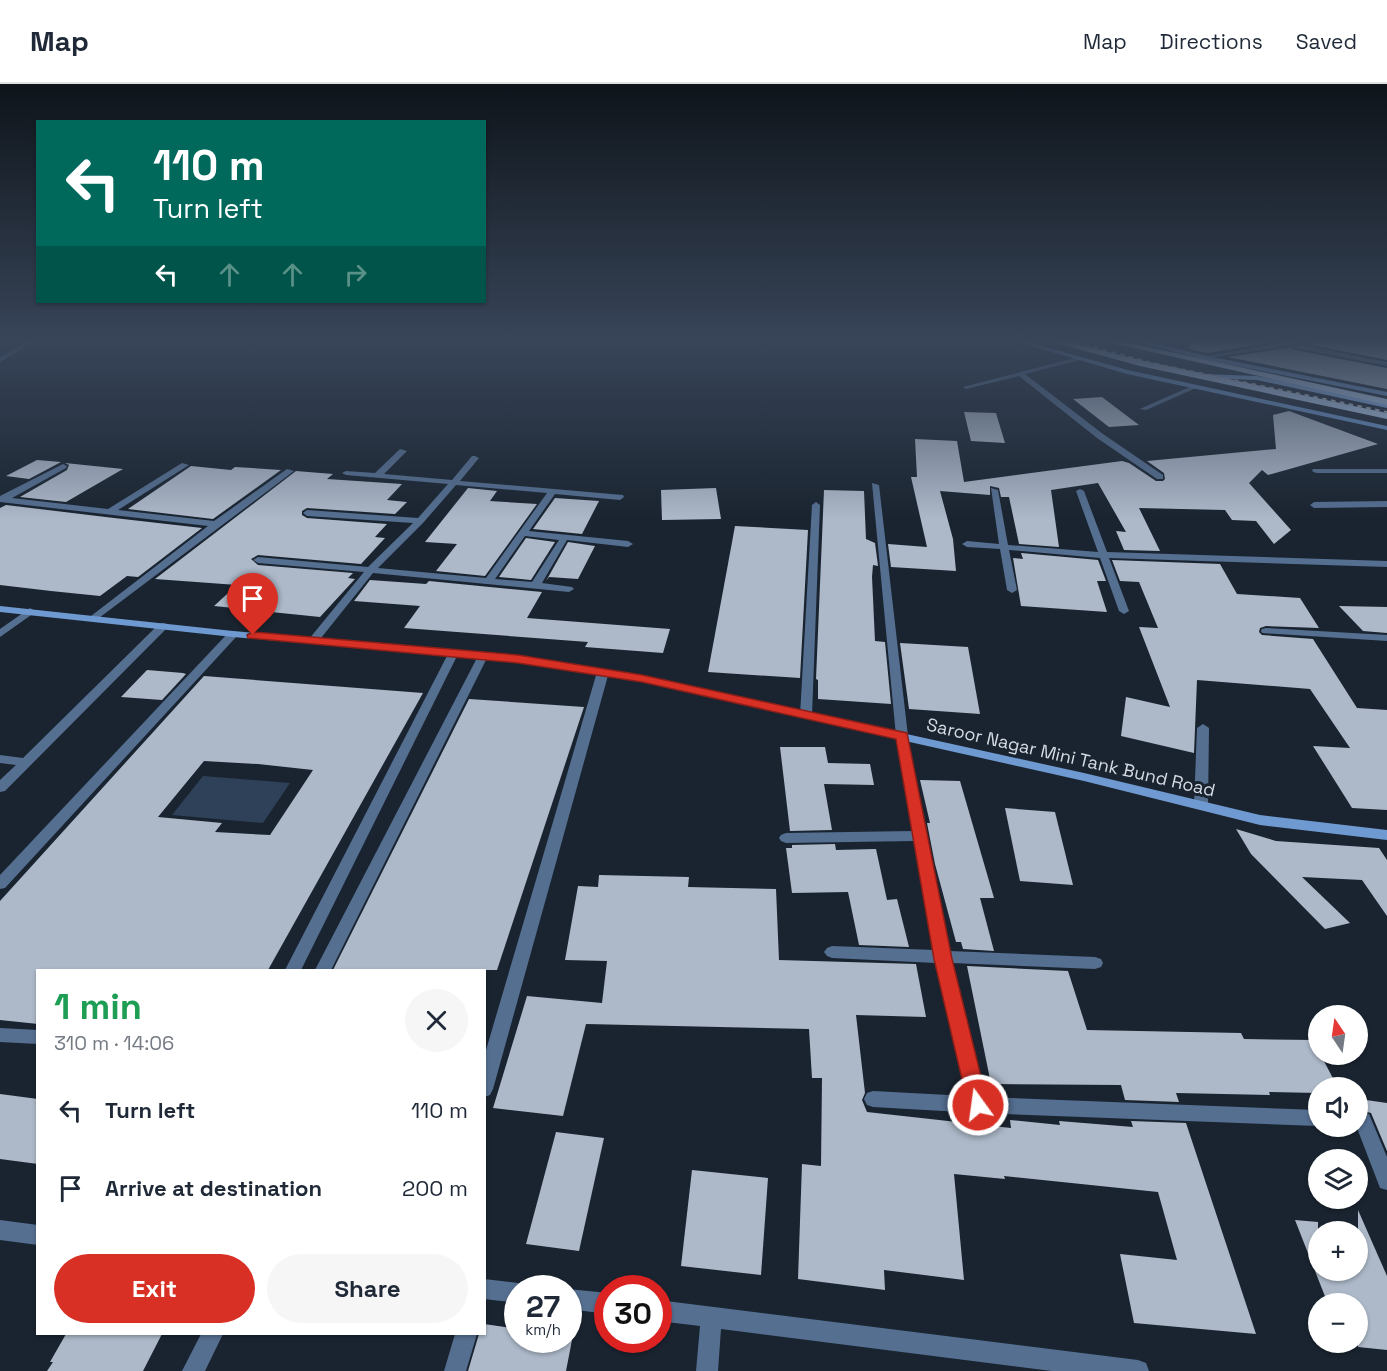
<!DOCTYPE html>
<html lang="en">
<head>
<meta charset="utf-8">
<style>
	:root { --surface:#fff; --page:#f6f6f7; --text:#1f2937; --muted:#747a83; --line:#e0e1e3; --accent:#d93025 }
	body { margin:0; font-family:"Space Grotesk",sans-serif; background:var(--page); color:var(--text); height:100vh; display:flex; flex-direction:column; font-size:22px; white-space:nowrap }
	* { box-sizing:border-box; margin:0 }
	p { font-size:20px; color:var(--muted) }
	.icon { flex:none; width:33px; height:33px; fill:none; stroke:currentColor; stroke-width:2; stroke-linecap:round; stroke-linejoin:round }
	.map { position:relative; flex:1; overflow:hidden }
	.panel { position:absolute; left:36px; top:885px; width:450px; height:366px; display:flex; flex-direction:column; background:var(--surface); border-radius:0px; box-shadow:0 2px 4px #0004 }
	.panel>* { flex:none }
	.hud { position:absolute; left:36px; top:36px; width:450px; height:183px; border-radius:0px; box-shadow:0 2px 4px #0004; background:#00695c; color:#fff; overflow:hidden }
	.needle { width:39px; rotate:347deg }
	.controls { position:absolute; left:1308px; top:921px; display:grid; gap:12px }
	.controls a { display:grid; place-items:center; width:60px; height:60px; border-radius:50%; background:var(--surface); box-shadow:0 2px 4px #0004; font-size:30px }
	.speed { position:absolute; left:504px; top:1191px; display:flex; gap:12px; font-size:30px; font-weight:700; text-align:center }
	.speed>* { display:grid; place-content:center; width:78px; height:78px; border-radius:50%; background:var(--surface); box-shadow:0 2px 4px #0004; line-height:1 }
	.speed small { font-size:15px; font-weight:400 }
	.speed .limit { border:9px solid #d22; background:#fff; color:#111 }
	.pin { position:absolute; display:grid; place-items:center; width:51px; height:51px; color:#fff; margin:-62px -26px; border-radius:50% 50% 50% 0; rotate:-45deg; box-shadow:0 0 6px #0007 }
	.pin .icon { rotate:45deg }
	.me { position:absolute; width:66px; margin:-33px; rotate:346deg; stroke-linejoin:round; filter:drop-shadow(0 0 4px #0008) }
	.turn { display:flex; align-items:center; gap:21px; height:126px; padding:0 18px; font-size:27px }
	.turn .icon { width:78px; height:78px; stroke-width:2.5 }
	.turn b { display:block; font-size:42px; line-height:51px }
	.lanes { display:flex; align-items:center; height:57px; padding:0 18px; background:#0003; justify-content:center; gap:30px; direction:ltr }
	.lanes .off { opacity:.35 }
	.round { display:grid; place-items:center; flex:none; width:63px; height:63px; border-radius:32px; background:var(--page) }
	.summary { display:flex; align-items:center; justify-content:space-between; height:102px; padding:0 18px }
	h1 { font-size:36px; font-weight:600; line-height:45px; color:#1e9e55 }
	.action { display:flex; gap:12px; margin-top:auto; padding:12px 18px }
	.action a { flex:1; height:69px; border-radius:36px; background:var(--accent); color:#fff; font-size:24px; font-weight:600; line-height:69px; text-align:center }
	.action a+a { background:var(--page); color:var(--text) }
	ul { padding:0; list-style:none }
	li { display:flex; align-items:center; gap:18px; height:78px; padding:0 18px }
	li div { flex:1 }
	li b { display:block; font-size:22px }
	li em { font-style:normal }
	header { display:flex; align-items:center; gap:36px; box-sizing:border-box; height:84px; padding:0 30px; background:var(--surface); border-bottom:2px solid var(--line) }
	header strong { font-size:28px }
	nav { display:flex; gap:33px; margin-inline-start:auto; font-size:21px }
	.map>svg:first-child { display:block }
	.green { fill:#2e4159 }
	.building { fill:#adb9c9; fill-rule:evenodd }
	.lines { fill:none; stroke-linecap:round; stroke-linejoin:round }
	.lane { fill:#556f91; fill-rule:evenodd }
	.street { fill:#556f91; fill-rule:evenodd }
	.secondary { fill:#6f9ad1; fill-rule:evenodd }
	.primary { fill:#8fbbf4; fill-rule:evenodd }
	.highway { fill:#bed8fb; fill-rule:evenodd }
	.rail { stroke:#bec6ce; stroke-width:2; stroke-dasharray:4.5 4.5; stroke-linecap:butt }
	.route { fill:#d93025; stroke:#8d1f18; stroke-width:1.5 }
	.labels { text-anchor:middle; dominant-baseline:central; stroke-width:6; stroke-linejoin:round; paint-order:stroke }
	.street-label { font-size:18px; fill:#d4dbe3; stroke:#1a2430 }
</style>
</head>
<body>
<header>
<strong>Map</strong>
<nav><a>Map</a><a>Directions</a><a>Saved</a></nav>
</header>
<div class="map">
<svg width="1387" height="1287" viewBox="0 0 1387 1287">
	<rect width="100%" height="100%" fill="#1a2430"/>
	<!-- green -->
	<path class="green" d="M203,692L290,699L263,739L172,731Z"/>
	<!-- building -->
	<g class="building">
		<path d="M1189,256H1286L1208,269L1189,265Z"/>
		<path d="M1317,256H1379L1387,259V276L1307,260Z"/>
		<path d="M1292,263L1295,266L1387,284V305L1228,273Z"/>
		<path d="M1102,313L1139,341L1109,343L1073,315Z"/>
		<path d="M1289,327L1378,360L1268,391L1262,386L1249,399L1291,446L1274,460L1256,437L1232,436L1225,426L1139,424L1160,467L1124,466L1116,447L1126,448L1098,399L1051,406L1059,463L1019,460L1009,413H1001L999,404L990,402V411L940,407L953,455L956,487L891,483L888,460L927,463L911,393H917L915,355L957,357L964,398L1122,377L1129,379L1156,397H1163L1165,395L1164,389L1147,377L1276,365L1273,331Z"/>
		<path d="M964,328L996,329L1005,359L971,357Z"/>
		<path d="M37,376L61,378L29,395L6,392Z"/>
		<path d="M65,379L123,385L66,418L20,413L67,386L69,381Z"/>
		<path d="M191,382L231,386L235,383L281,386L213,435L128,425Z"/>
		<path d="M296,387L333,390L327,395L402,400L387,416L407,418L395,430L307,424L302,427V431L307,434L387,440L375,453L385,454L361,480L258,471L251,475L258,481L353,489L348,494L355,495L320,533L214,522L237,501L155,495Z"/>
		<path d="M468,404L497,407L490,417L537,420L485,492L436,487L457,460L425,458Z"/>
		<path d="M716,404L721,435L662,436L661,406Z"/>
		<path d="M824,406L864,407L866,455L875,459L878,482L873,481L872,493L875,557L885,558L891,620L818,615V596L816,595Z"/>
		<path d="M555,414L599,417L582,450L533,445Z"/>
		<path d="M6,421L114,434L202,444L138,493L127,492L100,512L51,507L0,501V424Z"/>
		<path d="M735,442L808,446L800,594L708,588Z"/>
		<path d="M526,454L555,458L531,496L499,493Z"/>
		<path d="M568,458L595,462L578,495L549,493L546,497Z"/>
		<path d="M1021,469L1098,476L1106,497H1097L1107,528L1021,522L1013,474L1023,475Z"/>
		<path d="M1112,476L1220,480L1237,510L1300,514L1319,544L1266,542L1260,544L1259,548L1262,551L1313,555L1357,624L1387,626V726L1352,724L1313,662L1350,664L1310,605L1197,596L1194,669L1121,652L1126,613L1170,623L1139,543L1158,544L1139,498L1120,497Z"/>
		<path d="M370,496L426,500L429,497L542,508L527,534L670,545L663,569L585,563L588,558L404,544L420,522L354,517Z"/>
		<path d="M1339,522L1387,523V549L1363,547Z"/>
		<path d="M900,559L968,563L980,630L909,625Z"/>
		<path d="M147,586L183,589L186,590L162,616L121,613Z"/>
		<path d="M204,592L423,609L268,886H38V940L0,936V817ZM204,677L258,680L313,686L270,751L215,748L222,739L158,733Z"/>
		<path d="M469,615L584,623L497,886H333Z"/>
		<path d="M780,663H825L828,679L870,680L874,701L824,700L832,746L790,747Z"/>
		<path d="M920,696L960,697L994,814H980L994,867L963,865L961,858H956L935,780L927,739H930Z"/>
		<path d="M1005,724L1055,728L1073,801L1020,797Z"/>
		<path d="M1236,745L1276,757L1379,764L1387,776V832L1362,796L1302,793L1350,839L1325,845L1251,770Z"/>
		<path d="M835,760L836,766L876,765L887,816L897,815L909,863L859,861L848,808L792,809L786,764H792V761Z"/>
		<path d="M599,791L689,793L688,803L776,805L779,876L916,880L926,933L856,931L865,1009L862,1016L867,1028L1011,1044L1010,1036L1060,1041L1059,1037L1133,1043L1131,1037L1186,1039L1256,1250L1134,1239L1120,1170L1177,1176L1158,1108L1004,1092L1005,1095L954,1090L964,1196L884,1186L885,1206L798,1195L802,1080L821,1082L822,994H812L809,945L586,940L563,1032L493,1024L527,912L602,919L607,877L565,876L578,802L598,803Z"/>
		<path d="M967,882L1068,887L1087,946L1241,949L1244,955L1313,956L1338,1004H1318V1009L1269,1008L1270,1011L1176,1009L1179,1018L1125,1016L1121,1001L991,1000Z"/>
		<path d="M0,1010L38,1015V1080L0,1075Z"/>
		<path d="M1359,1015L1387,1019V1067L1371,1029L1363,1027Z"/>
		<path d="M556,1048L604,1054L579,1167L526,1160Z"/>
		<path d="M692,1086L768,1094L761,1191L681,1182Z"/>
		<path d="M1358,1126L1387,1192V1266L1358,1263V1220H1328L1295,1136L1318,1138V1186H1358Z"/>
		<path d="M484,1240L518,1245V1256H572L566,1287H468L479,1250H484Z"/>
		<path d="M66,1250H162L143,1287H47L53,1278H50Z"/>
	</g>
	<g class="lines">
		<!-- lane -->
		<g class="lane">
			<path d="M1078,273L1081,275L1080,276L1025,290L1103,350L1163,391V395H1157L1097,354L1019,292L966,305L963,303Z"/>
			<path d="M1194,301L1196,302V304L1146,326L1140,325Z"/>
			<path d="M1313,385H1387V389H1316L1312,387Z"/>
			<path d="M816,418L820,421L812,631L806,635L800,631L812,421Z"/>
			<path d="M1203,640L1209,644L1208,722L1206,725H1196L1194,722L1197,644Z"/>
		</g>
		<!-- street -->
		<g class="street">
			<path d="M30,256L36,257L0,278V273Z"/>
			<path d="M1300,256H1315L1296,260L1387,278V282L1295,264L1293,261L1203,275L1200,273Z"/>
			<path d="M400,365L407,367L384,390L452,396L472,372H475L479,374L460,397L623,411L624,413L620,416L555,410L529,447L628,457L633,460L628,463L567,456L542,499L572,503L574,505L569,508L373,489L317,559H309L308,557L309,555L364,488L258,479L253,476L258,473L368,483L413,439L307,432L303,429L307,426L418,434L448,400L346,391L342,389L346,387L375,389ZM456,401L547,409L486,494L378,484L423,439ZM525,452L559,456L532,498L495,495Z"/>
			<path d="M182,379L189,381L118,426L214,437L287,385L294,387L95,537L91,536L90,534L91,532L208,442L0,418V412L63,380L67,382L66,384L12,414L108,425Z"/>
			<path d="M872,399L879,401L908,652L949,867L1095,873L1101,875L1103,879L1101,883L1095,885L952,879L985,1013L1318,1026V1042L978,1029L873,1023L867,1021L864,1015L867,1009L873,1007L967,1012L936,879L832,874L827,872L824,868L827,864L832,862L934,866L914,757L786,759L781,757L779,754L781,751L786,749L913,747L896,652Z"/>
			<path d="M991,404L998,406L1008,461L1098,468L1076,407L1080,405L1084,407L1107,468L1387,477V483L1109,474L1129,527L1124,530L1119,527L1100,474L1009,466L1017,506L1012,509L1007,506L1000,465L967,463L962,460L967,457L999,460Z"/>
			<path d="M1387,417V423L1314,424L1310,421L1314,418Z"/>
			<path d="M30,524L35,527L34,529L0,553V545Z"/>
			<path d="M163,539L167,540L168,542L167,544L5,707L0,708V696L16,681L0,679V671L23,674L159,540Z"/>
			<path d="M1266,544L1387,551V557L1262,549L1261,547L1262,545Z"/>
			<path d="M233,547L237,548L238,550L237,552L5,804L0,805V791L229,548Z"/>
			<path d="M453,567L458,570L301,886H285L448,570Z"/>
			<path d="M483,569L488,572L331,886H315L478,572Z"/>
			<path d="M603,585L609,588L493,1005L490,1011L484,1013V973L597,588Z"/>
			<path d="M0,944L38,946V960L0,958Z"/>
			<path d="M1358,1028L1369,1030L1387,1073V1106L1380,1104L1357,1044L1353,1042H1358Z"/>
			<path d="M0,1136L38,1141V1161L0,1156Z"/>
			<path d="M484,1195L518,1199L525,1202L527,1204H518V1219L484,1215Z"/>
			<path d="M568,1205L608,1209V1230L568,1225Z"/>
			<path d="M658,1216L1138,1276L1146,1279L1149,1287H1052L721,1245L718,1287H696L700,1242L658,1237Z"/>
			<path d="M201,1250H223L205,1287H182Z"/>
			<path d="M455,1250H477L466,1287H444Z"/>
		</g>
		<!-- secondary -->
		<g class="secondary">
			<path d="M1011,256H1021L1128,286L1387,342V346L1127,290Z"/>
			<path d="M1130,256H1141L1203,271L1387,308V312L1203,275Z"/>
			<path d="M0,522L233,547L518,572L642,592L1084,689L1260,731L1387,746V756L1260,741L1084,697L642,598L518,578L233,553L0,528Z"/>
		</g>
		<!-- primary -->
		<path class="primary" d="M1201,290L1257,292L1387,318V324L1257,296L1198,294L1197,292Z"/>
		<!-- highway -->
		<g class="highway">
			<path d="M1045,256H1060L1140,276L1387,329V335L1140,282Z"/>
			<path d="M1099,256H1116L1387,315V321Z"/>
		</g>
		<!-- rail -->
		<path class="rail" d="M1068,256L1152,279L1387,328"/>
	</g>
	<!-- sky -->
	<linearGradient id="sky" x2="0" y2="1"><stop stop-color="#0e141a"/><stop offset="0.59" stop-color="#384559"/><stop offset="1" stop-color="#384559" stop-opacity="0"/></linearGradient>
	<rect width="1387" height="436" fill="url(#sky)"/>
	<!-- route -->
	<path class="route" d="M253,548L518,571L642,591L907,649L952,875L988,1021L985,1028L978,1031L971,1028L968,1021L934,875L896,655L642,598L518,579L248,554L247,551Z"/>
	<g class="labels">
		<!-- street labels -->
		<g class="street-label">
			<text transform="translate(1071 673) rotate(13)">Saroor Nagar Mini Tank Bund Road</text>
		</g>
	</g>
</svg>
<div class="controls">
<a><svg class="needle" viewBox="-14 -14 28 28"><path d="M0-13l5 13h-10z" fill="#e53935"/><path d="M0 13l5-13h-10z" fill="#747a83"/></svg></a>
<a><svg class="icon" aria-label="sound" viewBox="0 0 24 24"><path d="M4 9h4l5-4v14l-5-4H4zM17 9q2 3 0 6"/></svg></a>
<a><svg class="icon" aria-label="layers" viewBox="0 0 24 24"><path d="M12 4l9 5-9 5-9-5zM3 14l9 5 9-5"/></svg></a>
<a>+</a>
<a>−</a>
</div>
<div class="speed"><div>27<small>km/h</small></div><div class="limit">30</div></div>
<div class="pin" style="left:253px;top:551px;background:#d93025"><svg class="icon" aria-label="arrive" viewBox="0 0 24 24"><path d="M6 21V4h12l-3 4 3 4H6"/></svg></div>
<svg class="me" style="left:978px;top:1021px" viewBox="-20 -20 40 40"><circle r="17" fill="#d93025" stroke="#fff" stroke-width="3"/><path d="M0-11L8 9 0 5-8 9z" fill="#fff"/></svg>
<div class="hud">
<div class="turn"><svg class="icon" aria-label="left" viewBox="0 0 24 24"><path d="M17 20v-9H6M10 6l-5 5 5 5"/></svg><div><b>110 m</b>Turn left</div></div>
<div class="lanes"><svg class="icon" aria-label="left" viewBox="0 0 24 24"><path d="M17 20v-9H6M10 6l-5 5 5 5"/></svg><svg class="icon off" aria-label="ahead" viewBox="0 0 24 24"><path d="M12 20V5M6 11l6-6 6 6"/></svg><svg class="icon off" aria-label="ahead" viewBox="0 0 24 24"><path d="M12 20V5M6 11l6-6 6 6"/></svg><svg class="icon off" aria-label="right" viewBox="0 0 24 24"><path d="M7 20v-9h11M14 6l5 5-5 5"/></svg></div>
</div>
<section class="panel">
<div class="summary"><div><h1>1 min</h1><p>310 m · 14:06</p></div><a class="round"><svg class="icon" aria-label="close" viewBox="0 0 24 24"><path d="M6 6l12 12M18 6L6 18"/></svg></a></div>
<ul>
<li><svg class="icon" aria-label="left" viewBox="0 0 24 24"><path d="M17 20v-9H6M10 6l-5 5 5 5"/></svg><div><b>Turn left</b></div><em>110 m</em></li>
<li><svg class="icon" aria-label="arrive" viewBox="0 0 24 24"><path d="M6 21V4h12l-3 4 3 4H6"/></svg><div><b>Arrive at destination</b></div><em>200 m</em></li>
</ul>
<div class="action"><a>Exit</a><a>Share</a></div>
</section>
</div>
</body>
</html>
